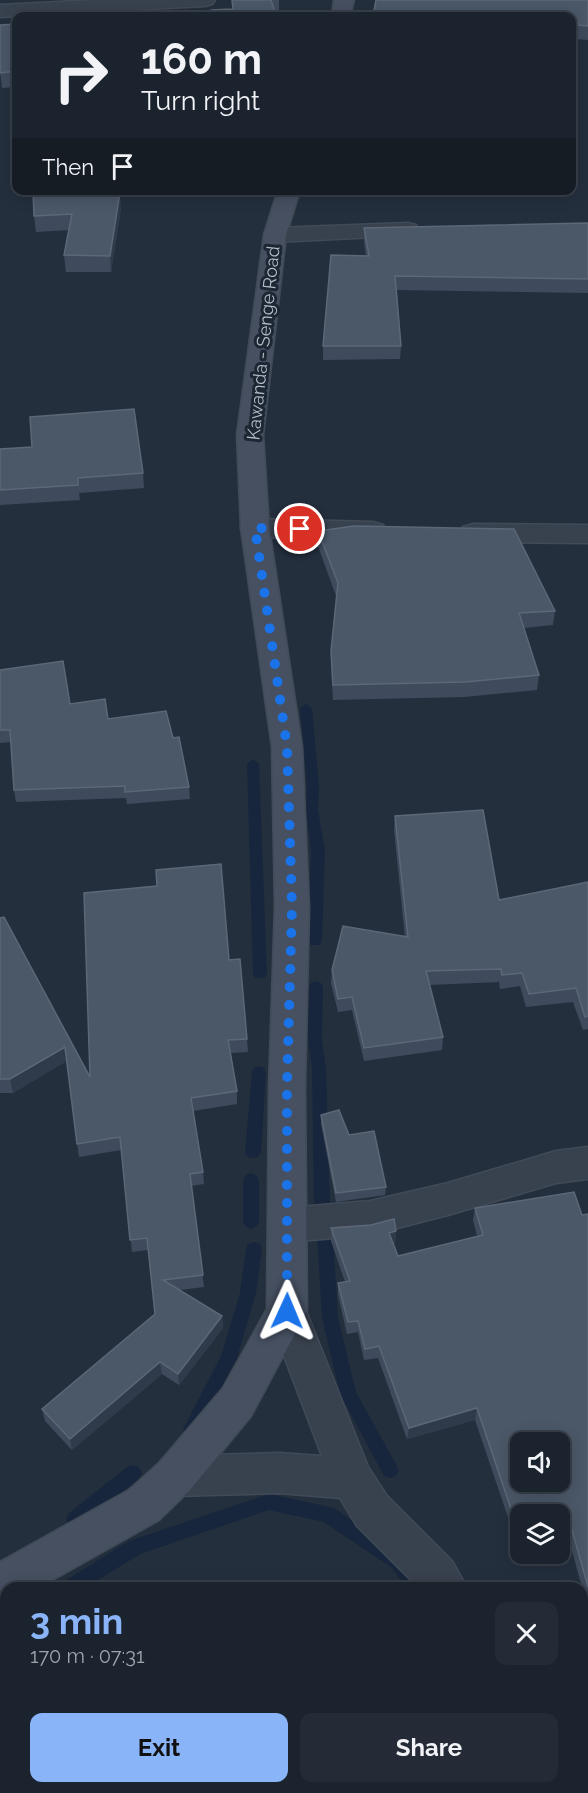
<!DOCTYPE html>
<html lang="en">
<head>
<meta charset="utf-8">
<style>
	:root { --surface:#1b232e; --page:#242b36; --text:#f1f3f6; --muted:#a0a4aa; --line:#39404a; --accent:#8ab4f8 }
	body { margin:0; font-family:Raleway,sans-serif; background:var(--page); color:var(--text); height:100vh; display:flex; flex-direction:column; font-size:22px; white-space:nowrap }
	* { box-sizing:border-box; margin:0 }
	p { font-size:20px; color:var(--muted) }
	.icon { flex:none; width:33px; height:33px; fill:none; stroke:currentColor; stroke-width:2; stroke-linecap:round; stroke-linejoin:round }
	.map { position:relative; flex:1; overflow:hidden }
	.sheet { position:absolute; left:0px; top:1582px; width:588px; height:212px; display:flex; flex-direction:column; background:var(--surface); border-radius:18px 18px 0 0; box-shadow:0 3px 15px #0003,0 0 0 2px var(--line) }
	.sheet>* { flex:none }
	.banner { position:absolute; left:12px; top:12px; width:564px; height:183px; border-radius:12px; box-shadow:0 3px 15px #0003,0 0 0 2px var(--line); background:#1b232e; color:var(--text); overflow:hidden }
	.fabs { position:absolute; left:510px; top:1432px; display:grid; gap:12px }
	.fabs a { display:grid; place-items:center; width:60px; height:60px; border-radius:12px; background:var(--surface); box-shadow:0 3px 15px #0003,0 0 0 2px var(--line); font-size:30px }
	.pin { position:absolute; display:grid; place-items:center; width:51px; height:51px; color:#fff; margin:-26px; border:3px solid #fff; border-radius:50%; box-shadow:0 2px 6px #0007 }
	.me { position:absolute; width:66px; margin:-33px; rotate:1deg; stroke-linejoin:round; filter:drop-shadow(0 0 4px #0008) }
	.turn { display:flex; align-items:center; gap:21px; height:126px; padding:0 30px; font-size:27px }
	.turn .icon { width:78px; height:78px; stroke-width:2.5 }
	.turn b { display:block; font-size:42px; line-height:51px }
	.then { display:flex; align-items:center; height:57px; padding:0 30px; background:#0003; gap:12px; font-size:22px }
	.round { display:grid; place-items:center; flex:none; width:63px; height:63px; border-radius:12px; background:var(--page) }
	.headline { display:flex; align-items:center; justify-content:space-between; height:102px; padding:0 30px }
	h1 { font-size:36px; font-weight:700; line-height:45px; color:var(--accent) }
	.action { display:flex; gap:12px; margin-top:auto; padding:12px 30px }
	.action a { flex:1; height:69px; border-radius:12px; background:var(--accent); color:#111; font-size:24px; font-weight:700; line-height:69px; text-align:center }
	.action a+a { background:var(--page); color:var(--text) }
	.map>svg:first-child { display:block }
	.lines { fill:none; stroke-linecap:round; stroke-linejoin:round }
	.stream { fill:#17263c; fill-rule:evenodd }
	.street-casing { stroke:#414a57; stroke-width:3 }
	.secondary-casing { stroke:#414a57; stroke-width:3 }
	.street { fill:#38414e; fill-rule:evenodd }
	.secondary { fill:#465061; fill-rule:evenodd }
	.wall { fill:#3f4b5c }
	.shaded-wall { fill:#2f3b4b }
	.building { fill:#4b5868; stroke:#5c6777; stroke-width:1.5; fill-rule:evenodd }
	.route { stroke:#1a73e8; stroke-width:10; stroke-dasharray:0 18 }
	.labels { text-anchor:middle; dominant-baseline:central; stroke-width:6; stroke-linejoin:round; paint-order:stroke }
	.street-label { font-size:18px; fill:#b4bcc9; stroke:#1d2633 }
</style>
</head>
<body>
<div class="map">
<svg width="588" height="1793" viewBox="0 0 588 1793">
	<rect width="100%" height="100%" fill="#242f3e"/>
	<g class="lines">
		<!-- stream -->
		<g class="stream">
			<path d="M306,704L312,708L319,786L318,810L325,850L322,941L320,945H310L308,941L311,850L306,810L307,786L300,708Z"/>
			<path d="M253,759L259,764L267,974L265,978H255L253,974L247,764Z"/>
			<path d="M316,981L321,983L323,987L322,1040L326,1068L330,1208L327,1213L322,1215L317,1213L314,1208L312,1068L308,1040L309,987L311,983Z"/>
			<path d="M259,1066L264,1068L266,1072L261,1152L258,1157L253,1158L248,1157L245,1152L252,1072L254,1068Z"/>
			<path d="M251,1173L256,1175L259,1180V1222L256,1227L251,1229L246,1227L243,1222V1180L246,1175Z"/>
			<path d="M325,1229L331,1231L333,1236L338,1318L356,1392L399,1470L396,1476L390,1478L384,1476L340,1394L322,1318L317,1236L319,1231Z"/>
			<path d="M254,1242L260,1244L262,1249L256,1293L237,1358L197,1435L191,1437L185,1435L183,1429L221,1356L240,1293L246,1249L248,1244Z"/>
			<path d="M133,1465L139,1467L142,1473L139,1479L81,1525L75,1528L69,1525L66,1519L69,1513L127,1467Z"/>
			<path d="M269,1494L334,1508L404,1556L425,1588H406L392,1568L324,1522L269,1510L140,1554L85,1588H60L63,1582L129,1541Z"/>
		</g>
		<defs>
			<g id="street">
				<path d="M96,0H215L212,4L205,6L0,17V5Z"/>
				<path d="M408,223L416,225L419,230L416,235L275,242L267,240L264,235L267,230L275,228Z"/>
				<path d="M255,519L373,522L383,525L387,531L383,537L373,540L255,537L245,534L241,528L245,522Z"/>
				<path d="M473,524L588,525V543L473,542L463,539L459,533L463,527Z"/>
				<path d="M588,1147V1179L556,1183L448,1215L370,1235L287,1242L274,1237L268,1225L274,1213L287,1208L370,1201L448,1183L556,1151Z"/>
				<path d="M287,1293L301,1298L368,1467L387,1496L452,1561L467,1588H419L357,1526L340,1498L279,1493L175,1496L160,1490L154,1476L160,1462L175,1456L279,1453L322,1456L267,1311L273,1298Z"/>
				<path d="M588,1686V1732L582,1733V1687Z"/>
				<path d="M582,1768L588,1771V1793H552L550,1788H582Z"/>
			</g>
			<g id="secondary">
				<path d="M334,0H354L350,16H332Z"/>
				<path d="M278,190H300L286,235L263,435L269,528L302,747L309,907L305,1086L307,1311L251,1416L190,1490L159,1520L38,1588H6V1605L0,1608V1562L129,1490L160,1462L223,1388L267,1309L269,1086L275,907L272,747L241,528L237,435L264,235Z"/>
			</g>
		</defs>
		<!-- street casing -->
		<use href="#street" class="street-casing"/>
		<!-- secondary casing -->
		<use href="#secondary" class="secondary-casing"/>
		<!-- street -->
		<use href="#street" class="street"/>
		<!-- secondary -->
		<use href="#secondary" class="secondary"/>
	</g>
	<!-- wall -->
	<g class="wall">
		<path d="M232,0H279V14H275Z"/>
		<path d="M588,0V40L576,39V36L572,35V16Z"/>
		<path d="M16,24V87L2,88L0,71Z"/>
		<path d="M121,208L111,272H66L64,255L69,230L36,232L34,216Z"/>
		<path d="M588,223V293L397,290L401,346L400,359L323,360V346L366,256L364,242V228Z"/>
		<path d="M0,449L143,473L144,488L79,493L80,500L0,505Z"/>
		<path d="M318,531L555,611L553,625L524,628L539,675L537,690L464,697L333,700L331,666V651L336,596L318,546Z"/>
		<path d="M0,670L70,704L108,719L173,738L189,787L190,799L127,804L126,798L16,802L14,790L11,742L0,743Z"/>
		<path d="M395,816L499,900L588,882V1029L583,1030L573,1002L526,1007L520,986L500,989L499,982L429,985L443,1037L442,1050L364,1061L352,1010L338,1012L331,983L332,970L405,937L394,830Z"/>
		<path d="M0,918L90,1077L229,960L247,1039L248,1052L231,1053L237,1091V1104L193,1111L203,1172L204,1184L191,1186L204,1287L180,1290L222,1316L223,1328L179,1385L162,1374L72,1450L45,1421L42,1409L155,1314L148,1250L132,1252L121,1150L79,1157L66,1061L13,1093H0Z"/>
		<path d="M321,1115L349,1135L386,1187L385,1195L336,1202L321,1124Z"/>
		<path d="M475,1208L582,1215L588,1214V1609L564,1522L520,1515V1533L514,1535L475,1420L407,1439L378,1358L364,1360L358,1332L347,1334L338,1295V1283L345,1282L331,1241V1228L396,1231L395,1244H393L398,1256L477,1236L473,1220Z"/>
	</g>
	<!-- shaded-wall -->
	<g class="shaded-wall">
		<path d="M120,192L121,208L111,272L110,256Z"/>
		<path d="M65,1047L67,1061L13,1093L10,1079Z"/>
		<path d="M396,1231L395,1244L388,1245L389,1233Z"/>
		<path d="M222,1316L223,1328L179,1385L178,1374Z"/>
		<path d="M160,1362L162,1374L72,1450L70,1439Z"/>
		<path d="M477,1408L475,1420L407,1439L409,1428Z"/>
		<path d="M567,1512L564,1522L560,1523V1515H554Z"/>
		<path d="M520,1523V1533L514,1535L516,1524Z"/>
		<path d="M588,1673V1681L582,1682V1674Z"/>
		<path d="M6,1750V1762L0,1765V1754Z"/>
	</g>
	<!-- building -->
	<g class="building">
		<path d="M232,0H271L276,16H210L211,10L233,9Z"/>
		<path d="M376,0H588V26L578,25V22H572V16H373Z"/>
		<path d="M16,24V71L0,73V25Z"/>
		<path d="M33,190H97L120,192L110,256L64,255L72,214L34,216Z"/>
		<path d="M588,223V279L395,276L401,346H323L331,255L369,256L364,228Z"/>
		<path d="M134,409L143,473L78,478V485L0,490V449L32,447L30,417Z"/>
		<path d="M354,526L514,529L555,611L519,613L539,675L465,682L333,685L331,651L338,583L318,531Z"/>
		<path d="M63,661L70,704L105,699L108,719L166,711L173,738L179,737L189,787L125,792V786L14,790L10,730H0V670Z"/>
		<path d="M483,810L499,900L588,882V1016L585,1017L576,988L529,994L522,973L502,975L501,969L426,971L443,1037L364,1048L352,997L338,999L332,970L343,926L408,937L395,816Z"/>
		<path d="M221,864L229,960L240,959L247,1039L228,1040L237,1091L191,1098L203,1172L190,1174L203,1275L163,1280L222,1316L178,1374L160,1362L70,1439L42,1409L155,1314L147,1238L130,1240L120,1137L77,1144L65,1047L10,1079H0V918L4,917L90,1077L84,893L157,886L156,870Z"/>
		<path d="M339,1110L349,1135L374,1131L386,1187L336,1193L321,1115Z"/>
		<path d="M574,1192L582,1215L588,1214V1587L567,1512L554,1515H520V1523L516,1524L477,1408L409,1428L379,1346L365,1349L358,1321L348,1322L338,1283L350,1281L331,1228L371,1225L394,1219L396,1231L389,1233L398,1256L483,1235L475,1208ZM520,1443H560V1482H520Z"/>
		<path d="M588,1622V1673L582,1674V1623Z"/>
		<path d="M6,1702V1750L0,1754V1705Z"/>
		<path d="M216,1788H382L385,1793H218Z"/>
		<path d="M408,1788H535L537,1793H397Z"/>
	</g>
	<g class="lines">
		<!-- route -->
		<path class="route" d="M287,1311V1086L292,907L287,747L255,528L300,529"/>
	</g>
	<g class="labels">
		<!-- street labels -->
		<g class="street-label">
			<text transform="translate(263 343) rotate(-84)">Kawanda - Senge Road</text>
		</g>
	</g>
</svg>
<div class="fabs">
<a><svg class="icon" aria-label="sound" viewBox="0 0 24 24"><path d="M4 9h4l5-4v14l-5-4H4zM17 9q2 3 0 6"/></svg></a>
<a><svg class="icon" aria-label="layers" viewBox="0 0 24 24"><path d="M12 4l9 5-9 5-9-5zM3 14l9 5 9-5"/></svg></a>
</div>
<div class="pin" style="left:300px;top:529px;background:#d93025"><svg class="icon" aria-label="arrive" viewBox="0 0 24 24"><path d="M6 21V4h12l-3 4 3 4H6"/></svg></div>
<svg class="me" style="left:287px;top:1311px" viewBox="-20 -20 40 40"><path d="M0-17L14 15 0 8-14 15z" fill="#1a73e8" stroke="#fff" stroke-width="4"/></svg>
<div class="banner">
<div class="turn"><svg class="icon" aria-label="right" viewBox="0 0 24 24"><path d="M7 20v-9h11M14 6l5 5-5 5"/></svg><div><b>160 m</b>Turn right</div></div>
<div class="then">Then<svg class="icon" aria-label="arrive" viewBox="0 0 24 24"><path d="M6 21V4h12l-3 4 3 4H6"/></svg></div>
</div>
<section class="sheet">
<div class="headline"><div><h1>3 min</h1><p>170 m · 07:31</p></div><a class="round"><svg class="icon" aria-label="close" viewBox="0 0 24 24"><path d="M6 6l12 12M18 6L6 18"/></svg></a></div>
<div class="action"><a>Exit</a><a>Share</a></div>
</section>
</div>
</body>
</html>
